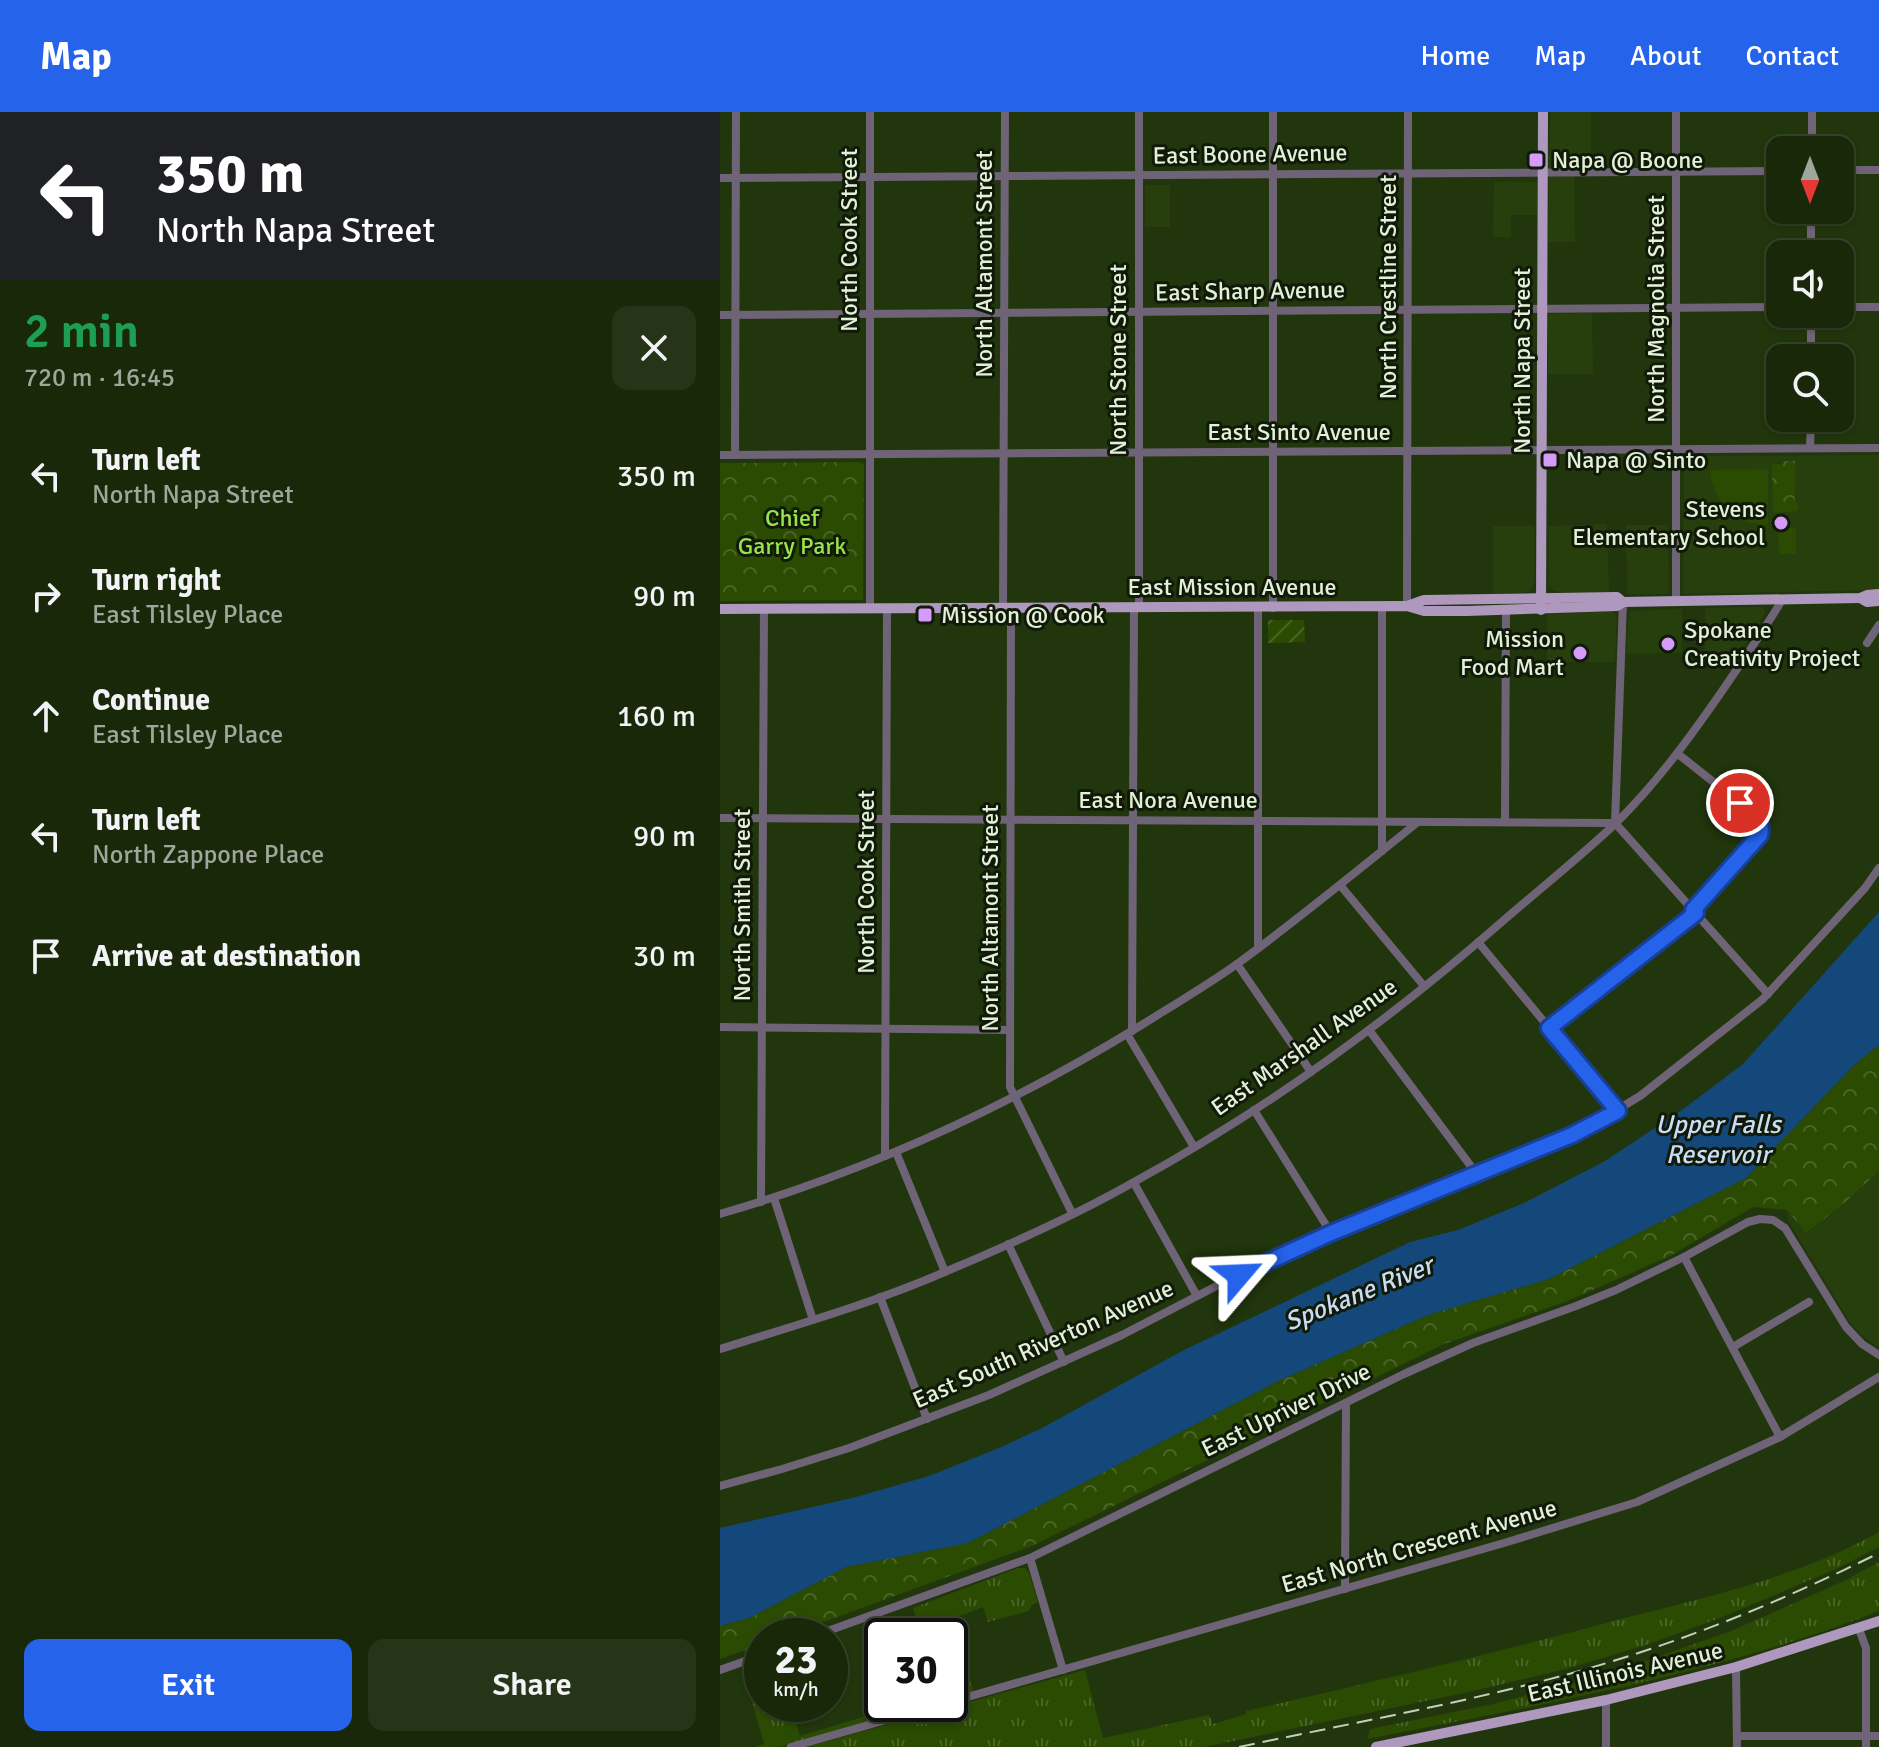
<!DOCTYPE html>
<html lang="en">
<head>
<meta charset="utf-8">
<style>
	:root { --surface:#192809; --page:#263417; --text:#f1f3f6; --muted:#9fa69c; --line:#37442a; --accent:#2563eb }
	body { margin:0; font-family:Signika,sans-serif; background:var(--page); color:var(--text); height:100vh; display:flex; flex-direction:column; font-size:30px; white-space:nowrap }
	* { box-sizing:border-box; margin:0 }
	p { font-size:26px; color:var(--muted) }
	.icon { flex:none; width:44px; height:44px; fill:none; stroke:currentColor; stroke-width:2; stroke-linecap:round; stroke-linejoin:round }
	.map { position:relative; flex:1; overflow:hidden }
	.drawer { display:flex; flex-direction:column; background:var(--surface); width:720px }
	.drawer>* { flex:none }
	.banner { background:#202124; color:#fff; overflow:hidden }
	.needle { width:52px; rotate:180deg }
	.buttons { position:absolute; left:1046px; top:24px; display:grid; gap:16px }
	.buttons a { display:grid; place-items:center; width:88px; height:88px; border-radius:16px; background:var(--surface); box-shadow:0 2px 6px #0004,0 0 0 2px var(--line); font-size:40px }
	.speed { position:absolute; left:24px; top:1506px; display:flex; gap:16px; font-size:40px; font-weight:700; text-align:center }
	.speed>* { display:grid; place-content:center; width:104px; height:104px; border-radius:50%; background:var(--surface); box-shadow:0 2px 6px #0004,0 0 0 2px var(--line); line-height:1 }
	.speed small { font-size:20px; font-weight:400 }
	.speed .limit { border:4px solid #111; border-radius:12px; background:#fff; color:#111 }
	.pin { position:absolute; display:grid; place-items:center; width:68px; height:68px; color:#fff; margin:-34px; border:4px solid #fff; border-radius:50%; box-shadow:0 2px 8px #0007 }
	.me { position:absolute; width:88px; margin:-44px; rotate:64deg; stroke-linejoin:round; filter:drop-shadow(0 0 6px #0008) }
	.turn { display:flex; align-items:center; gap:28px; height:168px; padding:0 24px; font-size:36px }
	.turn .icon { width:104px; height:104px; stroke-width:2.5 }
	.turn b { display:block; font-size:56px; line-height:68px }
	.round { display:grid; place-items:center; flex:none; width:84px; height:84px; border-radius:16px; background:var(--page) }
	.headline { display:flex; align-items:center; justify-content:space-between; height:136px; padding:0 24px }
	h1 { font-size:48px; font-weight:600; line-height:60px; color:#1e9e55 }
	.button { display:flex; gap:16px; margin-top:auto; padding:16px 24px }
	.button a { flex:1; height:92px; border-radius:16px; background:var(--accent); color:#fff; font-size:32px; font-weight:600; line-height:92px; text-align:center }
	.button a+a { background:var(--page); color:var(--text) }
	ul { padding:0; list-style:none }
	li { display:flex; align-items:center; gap:24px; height:120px; padding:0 24px }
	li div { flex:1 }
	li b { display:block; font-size:30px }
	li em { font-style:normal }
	header { display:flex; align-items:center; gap:48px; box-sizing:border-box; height:112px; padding:0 40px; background:var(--accent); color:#fff }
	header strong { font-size:38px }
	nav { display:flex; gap:44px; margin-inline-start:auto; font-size:28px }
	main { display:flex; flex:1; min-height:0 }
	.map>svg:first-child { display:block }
	.built { fill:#273f0d }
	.grass { fill:url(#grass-tufts) }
	.park { fill:url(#park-crowns) }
	.garden { fill:url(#garden-furrows) }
	.pitch { fill:#2b4a02 }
	.water { fill:#14487b }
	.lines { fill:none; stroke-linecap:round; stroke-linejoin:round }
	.minor { stroke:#6f6477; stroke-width:8 }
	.major { stroke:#af98be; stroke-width:10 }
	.rail { stroke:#c2d2b7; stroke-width:2; stroke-dasharray:16 8; stroke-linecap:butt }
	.route-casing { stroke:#184099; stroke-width:20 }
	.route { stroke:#2563eb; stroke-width:14 }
	.poi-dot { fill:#d69bfa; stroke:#111a09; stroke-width:3 }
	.labels { text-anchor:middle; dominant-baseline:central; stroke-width:6; stroke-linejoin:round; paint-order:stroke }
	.street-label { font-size:24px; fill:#e2f0d8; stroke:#111a09 }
	.poi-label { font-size:24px; fill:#e2f0d8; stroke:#111a09; text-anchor:start }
	.park-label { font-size:24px; fill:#99e448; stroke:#111a09 }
	.water-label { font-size:26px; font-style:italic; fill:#c8ddf5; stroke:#111a09 }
</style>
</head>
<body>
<header>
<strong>Map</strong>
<nav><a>Home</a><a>Map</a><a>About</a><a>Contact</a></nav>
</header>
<main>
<section class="drawer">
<div class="banner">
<div class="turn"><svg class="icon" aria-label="left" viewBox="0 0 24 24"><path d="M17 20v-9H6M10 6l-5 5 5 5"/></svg><div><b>350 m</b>North Napa Street</div></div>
</div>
<div class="headline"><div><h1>2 min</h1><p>720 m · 16:45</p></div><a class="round"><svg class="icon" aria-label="close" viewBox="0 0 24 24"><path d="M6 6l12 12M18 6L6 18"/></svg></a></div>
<ul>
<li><svg class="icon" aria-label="left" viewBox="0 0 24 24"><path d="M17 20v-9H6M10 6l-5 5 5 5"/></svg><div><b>Turn left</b><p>North Napa Street</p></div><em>350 m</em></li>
<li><svg class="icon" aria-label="right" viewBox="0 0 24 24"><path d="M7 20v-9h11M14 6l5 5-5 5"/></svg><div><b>Turn right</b><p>East Tilsley Place</p></div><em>90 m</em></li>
<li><svg class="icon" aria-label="ahead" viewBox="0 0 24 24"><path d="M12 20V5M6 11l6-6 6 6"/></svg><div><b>Continue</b><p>East Tilsley Place</p></div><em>160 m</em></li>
<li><svg class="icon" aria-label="left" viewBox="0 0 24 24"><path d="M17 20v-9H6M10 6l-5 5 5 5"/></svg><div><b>Turn left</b><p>North Zappone Place</p></div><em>90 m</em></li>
<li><svg class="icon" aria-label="arrive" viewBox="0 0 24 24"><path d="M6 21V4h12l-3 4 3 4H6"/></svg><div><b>Arrive at destination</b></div><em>30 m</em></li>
</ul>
<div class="button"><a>Exit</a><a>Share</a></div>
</section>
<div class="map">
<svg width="1159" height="1635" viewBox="0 0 1159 1635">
	<defs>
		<pattern id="grass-tufts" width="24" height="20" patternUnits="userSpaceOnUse" patternTransform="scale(2)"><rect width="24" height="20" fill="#2b4a02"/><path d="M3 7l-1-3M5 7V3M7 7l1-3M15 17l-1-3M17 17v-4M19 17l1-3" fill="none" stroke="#496426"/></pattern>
		<pattern id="park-crowns" width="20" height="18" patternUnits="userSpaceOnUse" patternTransform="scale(2)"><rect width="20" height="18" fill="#2b4a02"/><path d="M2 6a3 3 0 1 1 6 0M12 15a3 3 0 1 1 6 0" fill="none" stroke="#496426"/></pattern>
		<pattern id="garden-furrows" width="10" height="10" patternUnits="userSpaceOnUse" patternTransform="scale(2)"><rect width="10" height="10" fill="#2b4a02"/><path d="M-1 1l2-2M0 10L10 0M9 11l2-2" fill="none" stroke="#496426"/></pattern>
	</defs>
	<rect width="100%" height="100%" fill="#21360c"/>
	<!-- built -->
	<g class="built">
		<path d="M830,0H871V50L854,51L855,130H828Z"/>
		<path d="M774,70H817V103H791V125H773Z"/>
		<rect x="425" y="73" width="25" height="42"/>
		<path d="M872,201L873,262H828L827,202Z"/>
		<path d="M1159,343V478L963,482L964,344Z"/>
		<path d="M887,412L889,481L839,480L832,478L829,470V414Z"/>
		<path d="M906,413H948L949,477L946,482H907Z"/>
		<path d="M773,414H814V471L810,479L801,481L773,482Z"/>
		<path d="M1041,495L1045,498L1044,504L1021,539L985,541V496Z"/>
		<path d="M962,497V541L906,542L909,501L915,499Z"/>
		<path d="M888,499L893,500L897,505L895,550H827V502Z"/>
		<path d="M1159,1059V1235L1146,1227L1131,1212L1068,1108L1067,1097L1087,1121L1121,1094Z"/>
	</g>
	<!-- grass -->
	<g class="grass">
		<path d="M1159,1420V1435L1116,1457L1005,1504L929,1532L850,1556L749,1580L485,1635H87L365,1558L383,1626L489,1603L493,1612L526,1602V1599C653,1570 779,1540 905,1506C991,1484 1081,1464 1159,1420Z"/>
		<path d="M1159,1450V1499C994,1563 820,1593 647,1627L650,1617L773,1592L895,1560L1011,1519L1126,1468Z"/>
		<path d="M298,1456H305L309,1461L318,1490L312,1493L309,1499L268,1510L263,1495L230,1508L254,1580L230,1587V1524H201L193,1496Z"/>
		<path d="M42,1550V1592H70L80,1624L186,1592H211L60,1635H35L44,1632L23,1558Z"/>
	</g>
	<!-- park -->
	<g class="park">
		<path d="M1065,349H1075V390L1078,391V399L1053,401L1052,352H1062Z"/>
		<path d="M139,350L143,352L144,356L143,488L0,489V351Z"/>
		<path d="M1159,933V1059L1121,1094L1086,1121L1067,1098L1033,1095L950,1144L845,1190L724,1232L312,1434L65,1524H42V1532L0,1547V1514L29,1506L126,1455L248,1431L558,1269L708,1203L829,1167L1026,1066L1135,952Z"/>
	</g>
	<!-- garden -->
	<path class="garden" d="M548,508H584L585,530L548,531Z"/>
	<!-- pitch -->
	<g class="pitch">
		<path d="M1048,357V413C1014,412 993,391 990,358Z"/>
		<path d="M1076,415V442H1059L1058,416Z"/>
	</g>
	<!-- water -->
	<path class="water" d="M1159,800V933L1135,952L1026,1066L829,1167L708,1203L558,1269L248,1431L126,1455L29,1506L0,1514V1416L136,1385L209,1364L279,1336L324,1315L460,1240L690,1130L738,1118L804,1091L885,1049L962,998L1023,952Z"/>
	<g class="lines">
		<!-- minor -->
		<g class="minor">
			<path d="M1092,38V0"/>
			<path d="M1120,58H1159"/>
			<path d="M0,66L1060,59"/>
			<path d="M1091,98V142"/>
			<path d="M1120,195H1159"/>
			<path d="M1091,202V246"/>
			<path d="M0,203L1060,195"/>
			<path d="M1090,336L1091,306"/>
			<path d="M0,343L1159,336"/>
			<path d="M15,343L16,0"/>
			<path d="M903,490L895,711L1048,882"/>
			<path d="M956,490V0"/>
			<path d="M687,494L688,0"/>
			<path d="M291,496L290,975L352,1101"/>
			<path d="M419,496V0"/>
			<path d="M538,496V836"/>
			<path d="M553,496V0"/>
			<path d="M150,497V0"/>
			<path d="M283,497L285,0"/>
			<path d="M1147,531L1159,513"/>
			<path d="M958,642L1039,706L1042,714L1040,723L973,798"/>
			<path d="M0,706L895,711"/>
			<path d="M785,710L786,498"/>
			<path d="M662,739V494"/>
			<path d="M620,773L704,874"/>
			<path d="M758,830L898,999"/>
			<path d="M517,852L591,960"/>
			<path d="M0,915L289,918"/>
			<path d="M829,916L976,801"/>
			<path d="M649,918L756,1061"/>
			<path d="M412,919L414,496"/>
			<path d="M407,922L474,1035"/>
			<path d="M534,998L611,1121"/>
			<path d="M176,1040L225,1160"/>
			<path d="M165,1044L167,496"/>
			<path d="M414,1071L477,1184"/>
			<path d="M54,1086L93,1208"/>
			<path d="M41,1090L44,497"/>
			<path d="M0,1102C148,1059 289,994 420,914C452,894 486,874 517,852C579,807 638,758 698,710"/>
			<path d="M288,1132L344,1250"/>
			<path d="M964,1145L1060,1325"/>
			<path d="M160,1185L207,1307"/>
			<path d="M1013,1235L1089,1190"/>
			<path d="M0,1237C76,1213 154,1191 227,1159C289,1133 356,1103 414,1070C546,998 671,907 784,808C821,776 860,745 895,712C935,673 968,628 1000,582C1021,551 1043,520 1062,488"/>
			<path d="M0,1374L62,1357L129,1336L269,1283L402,1223L539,1152L611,1121L867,1016L920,984L1043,887L1145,776L1159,756"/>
			<path d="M310,1446L343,1558"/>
			<path d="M625,1477L626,1291"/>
			<path d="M1139,1517L1146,1536V1635"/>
			<path d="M94,1524L310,1446L684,1262L753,1231L856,1194L896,1178L964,1145L1028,1110L1040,1107L1053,1108L1065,1116L1126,1215L1142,1232L1159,1243"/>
			<path d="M1016,1555L1017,1635"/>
			<path d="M0,1558L42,1543"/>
			<path d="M886,1588V1635"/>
			<path d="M230,1590L784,1431L917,1390L1060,1325L1159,1265"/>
			<path d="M1017,1624H1159"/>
			<path d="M71,1635L222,1592"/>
		</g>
		<!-- major -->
		<g class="major">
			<path d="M1140,486L1147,490L1159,489"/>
			<path d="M687,494L704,488L897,485L903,490"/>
			<path d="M0,497L687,494L704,499H747L897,494L903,490L1140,486L1147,483L1159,482"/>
			<path d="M821,498L823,0"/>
			<path d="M656,1635L886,1588L1016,1555L1159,1509"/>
		</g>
		<!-- rail -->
		<path class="rail" d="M519,1635C637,1610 755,1589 870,1556C970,1527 1066,1487 1159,1441"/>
	</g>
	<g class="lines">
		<defs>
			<path id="route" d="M519,1163L611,1121L852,1023L898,999L829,916L976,801L973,798L1040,723C1044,706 1032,701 1020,691"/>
		</defs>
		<!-- route casing -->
		<use href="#route" class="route-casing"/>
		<!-- route -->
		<use href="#route" class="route"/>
	</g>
	<!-- markers -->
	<g class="poi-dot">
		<rect x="808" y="40" width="16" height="16" rx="4"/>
		<rect x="822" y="340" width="16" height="16" rx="4"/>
		<circle cx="1061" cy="411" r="8"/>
		<rect x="197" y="495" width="16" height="16" rx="4"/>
		<circle cx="948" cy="532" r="8"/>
		<circle cx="860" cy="541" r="8"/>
	</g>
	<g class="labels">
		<!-- street labels -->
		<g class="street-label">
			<text transform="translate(530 42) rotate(-1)">East Boone Avenue</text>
			<text transform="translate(129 128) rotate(-90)">North Cook Street</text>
			<text transform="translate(264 152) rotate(-90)">North Altamont Street</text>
			<text transform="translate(668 175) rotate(-90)">North Crestline Street</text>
			<text transform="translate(530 179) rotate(-1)">East Sharp Avenue</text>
			<text transform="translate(936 197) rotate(-90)">North Magnolia Street</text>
			<text transform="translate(398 248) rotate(-90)">North Stone Street</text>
			<text transform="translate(802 249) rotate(-90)">North Napa Street</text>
			<text x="579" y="320">East Sinto Avenue</text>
			<text x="512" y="475">East Mission Avenue</text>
			<text x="448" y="688">East Nora Avenue</text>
			<text transform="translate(146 770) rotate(-90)">North Cook Street</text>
			<text transform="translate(22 793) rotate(-90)">North Smith Street</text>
			<text transform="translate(270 806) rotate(-90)">North Altamont Street</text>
			<text transform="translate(584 935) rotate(-35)">East Marshall Avenue</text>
			<text transform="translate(323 1232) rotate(-24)">East South Riverton Avenue</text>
			<text transform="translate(566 1298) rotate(-26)">East Upriver Drive</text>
			<text transform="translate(699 1434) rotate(-16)">East North Crescent Avenue</text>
			<text transform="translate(905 1560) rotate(-13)">East Illinois Avenue</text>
		</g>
		<!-- poi labels -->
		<g class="poi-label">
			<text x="832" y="48">Napa @ Boone</text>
			<text x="846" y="348">Napa @ Sinto</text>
			<text x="1045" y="397" text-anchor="end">Stevens<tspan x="1045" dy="28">Elementary School</tspan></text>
			<text x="221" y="503">Mission @ Cook</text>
			<text x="964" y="518">Spokane<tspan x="964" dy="28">Creativity Project</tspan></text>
			<text x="844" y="527" text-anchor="end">Mission<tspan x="844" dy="28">Food Mart</tspan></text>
		</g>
		<!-- park labels -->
		<g class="park-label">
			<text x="72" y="406">Chief<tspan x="72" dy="28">Garry Park</tspan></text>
		</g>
		<!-- water labels -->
		<g class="water-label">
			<text x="998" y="1013">Upper Falls<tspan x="998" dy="30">Reservoir</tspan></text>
			<text transform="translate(639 1182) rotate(-22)">Spokane River</text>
		</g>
	</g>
</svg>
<div class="buttons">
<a><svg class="needle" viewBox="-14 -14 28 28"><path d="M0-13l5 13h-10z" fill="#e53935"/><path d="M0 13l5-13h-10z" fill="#9fa69c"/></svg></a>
<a><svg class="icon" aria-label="sound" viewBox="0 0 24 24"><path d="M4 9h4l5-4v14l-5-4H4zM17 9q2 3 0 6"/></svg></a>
<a><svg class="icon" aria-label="search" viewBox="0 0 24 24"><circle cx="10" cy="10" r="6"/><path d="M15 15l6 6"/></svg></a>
</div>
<div class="speed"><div>23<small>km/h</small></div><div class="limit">30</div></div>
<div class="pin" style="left:1020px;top:691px;background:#d93025"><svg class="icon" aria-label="arrive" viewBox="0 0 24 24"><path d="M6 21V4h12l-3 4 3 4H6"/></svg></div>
<svg class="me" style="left:519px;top:1163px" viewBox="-20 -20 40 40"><path d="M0-17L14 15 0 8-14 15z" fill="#2563eb" stroke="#fff" stroke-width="4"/></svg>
</div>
</main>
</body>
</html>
